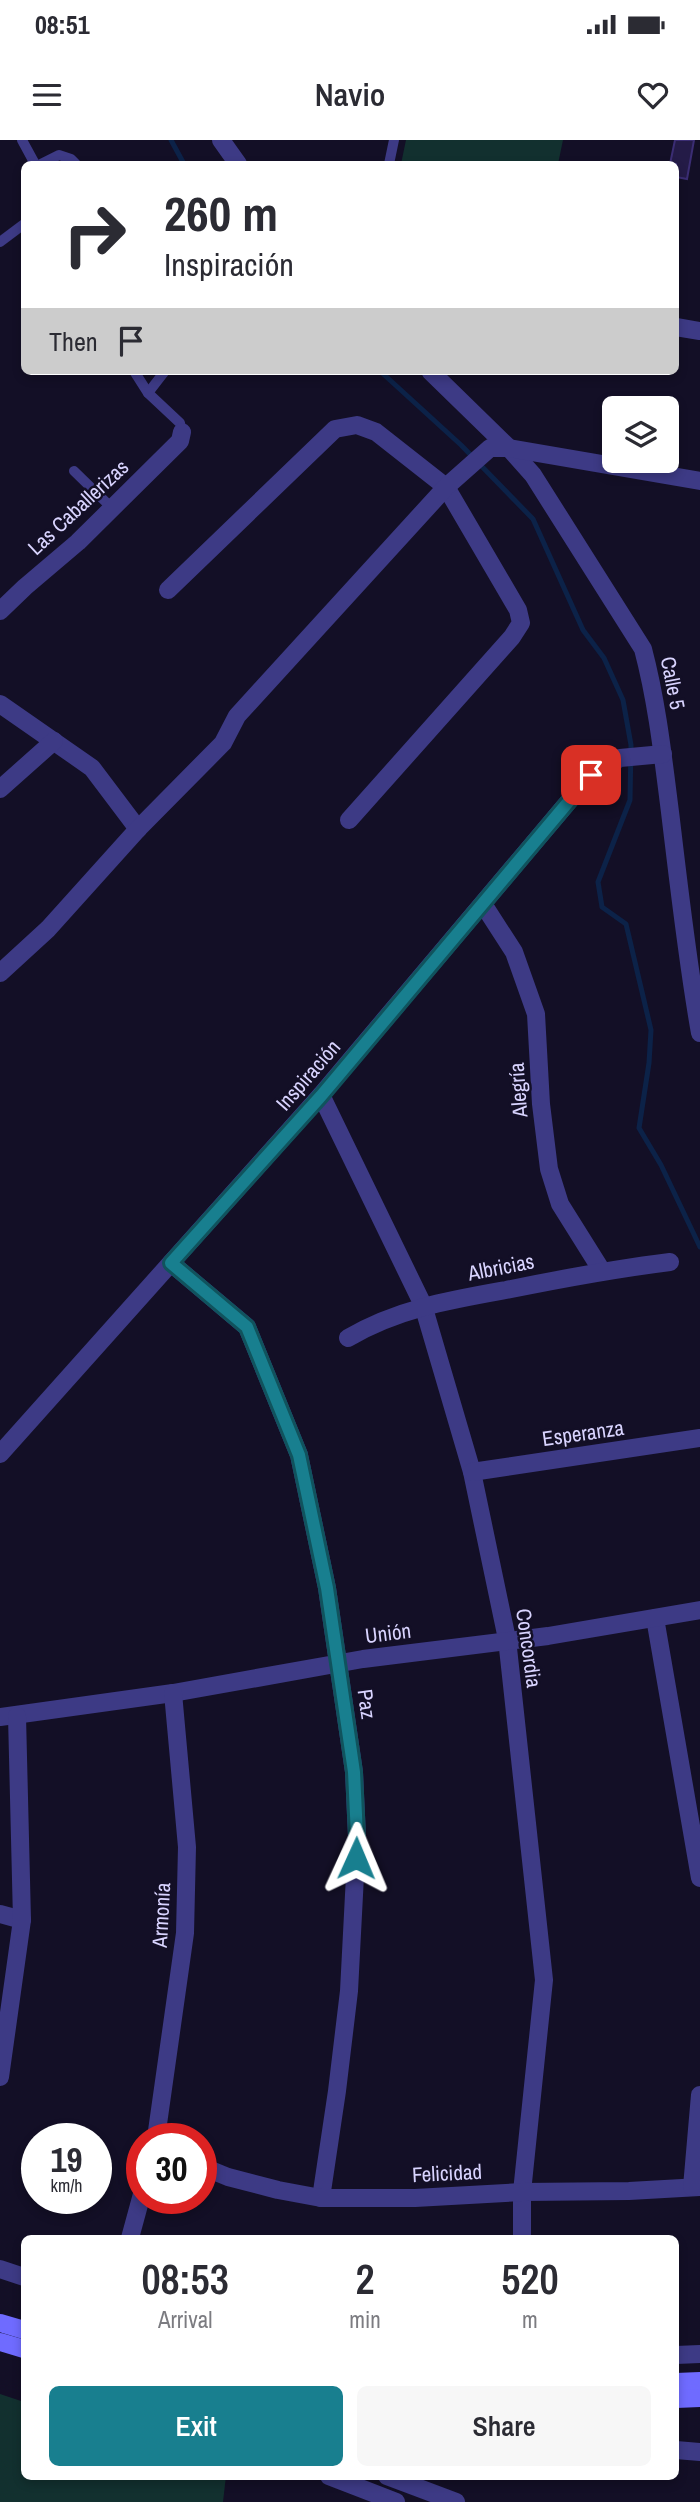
<!DOCTYPE html>
<html lang="en">
<head>
<meta charset="utf-8">
<style>
	:root { --surface:#fff; --page:#f7f7f7; --text:#2b2b33; --muted:#7c7c81; --accent:#187f8f }
	body { margin:0; font-family:"Archivo Narrow",sans-serif; background:var(--page); color:var(--text); height:100vh; display:flex; flex-direction:column; font-size:26px; white-space:nowrap }
	* { box-sizing:border-box; margin:0 }
	p { font-size:23px; color:var(--muted) }
	.icon { flex:none; width:38px; height:38px; fill:none; stroke:currentColor; stroke-width:2; stroke-linecap:round; stroke-linejoin:round }
	.map { position:relative; flex:1; overflow:hidden }
	.side { position:absolute; left:21px; top:2095px; width:658px; height:245px; display:flex; flex-direction:column; background:var(--surface); border-radius:10px; box-shadow:0 4px 10px #0003 }
	.side>* { flex:none }
	.guide { position:absolute; left:21px; top:21px; width:658px; height:214px; border-radius:10px; box-shadow:0 4px 10px #0003; background:#fff; color:var(--text); overflow:hidden }
	.controls { position:absolute; left:602px; top:256px; display:grid; gap:14px }
	.controls a { display:grid; place-items:center; width:77px; height:77px; border-radius:10px; background:var(--surface); box-shadow:0 4px 10px #0003; font-size:35px }
	.speed { position:absolute; left:21px; top:1983px; display:flex; gap:14px; font-size:35px; font-weight:700; text-align:center }
	.speed>* { display:grid; place-content:center; width:91px; height:91px; border-radius:50%; background:var(--surface); box-shadow:0 4px 10px #0003; line-height:1 }
	.speed small { font-size:18px; font-weight:400 }
	.speed .limit { border:10px solid #d22; background:#fff; color:#111 }
	.pin { position:absolute; display:grid; place-items:center; width:60px; height:60px; color:#fff; margin:-30px; border-radius:14px; box-shadow:0 4px 10px #0006 }
	.me { position:absolute; width:77px; margin:-38px; rotate:1deg; stroke-linejoin:round; filter:drop-shadow(0 0 5px #0008) }
	.turn { display:flex; align-items:center; gap:24px; height:147px; padding:0 28px; font-size:32px }
	.turn .icon { width:91px; height:91px; stroke-width:2.5 }
	.turn b { display:block; font-size:49px; line-height:60px }
	.then { display:flex; align-items:center; height:66px; padding:0 28px; background:#0003; gap:14px; font-size:26px }
	.eta { display:flex; justify-content:space-evenly; align-items:center; height:119px; text-align:center }
	.eta b { font-size:42px; font-weight:600; line-height:49px }
	.action { display:flex; gap:14px; margin-top:auto; padding:14px 28px }
	.action a { flex:1; height:80px; border-radius:10px; background:var(--accent); color:#fff; font-size:28px; font-weight:600; line-height:80px; text-align:center }
	.action a+a { background:var(--page); color:var(--text) }
	.status { display:flex; justify-content:space-between; align-items:center; height:49px; padding:0 35px; background:var(--surface); direction:ltr }
	.status svg { height:19px; fill:currentColor }
	header { display:flex; justify-content:space-between; align-items:center; height:91px; padding:0 28px; background:var(--surface); font-size:32px; font-weight:600 }
	.map>svg:first-child { display:block }
	.green { fill:#12302f }
	.lines { fill:none; stroke-linecap:round; stroke-linejoin:round }
	.stream { stroke:#0c2248; stroke-width:5 }
	.building { fill:#241b47; stroke:#3b2d73; stroke-width:2 }
	.service { stroke:#3d3a85; stroke-width:10 }
	.minor { stroke:#3d3a85; stroke-width:18 }
	.secondary { stroke:#6f6bff; stroke-width:18 }
	.route-casing { stroke:#10535d; stroke-width:18 }
	.route { stroke:#187f8f; stroke-width:12 }
	.labels { text-anchor:middle; dominant-baseline:central; stroke-width:5; stroke-linejoin:round; paint-order:stroke }
	.street-label { font-size:21px; fill:#d9d4ff; stroke:#130f26 }
</style>
</head>
<body>
<div class="status"><b>08:51</b><svg viewBox="0 0 49 12"><path d="M0 12V9h3v3zM5 12V6h3v6zM10 12V3h3v9zM15 12V0h3v12zM26 1h20v11H26zM47 4h2v5h-2z"/></svg></div>
<header><svg class="icon" aria-label="menu" viewBox="0 0 24 24"><path d="M4 6h16M4 12h16M4 18h16"/></svg>Navio<svg class="icon" aria-label="heart" viewBox="0 0 24 24"><path d="M12 20l-8-8c-3-5 5-10 8-4 3-6 11-1 8 4z"/></svg></header>
<div class="map">
<svg width="700" height="2362" viewBox="0 0 700 2362">
	<rect width="100%" height="100%" fill="#130f26"/>
	<!-- green -->
	<g class="green">
		<path d="M406,0H563L558,24H401Z"/>
		<path d="M0,2254L24,2262V2336H226L223,2362H0Z"/>
	</g>
	<g class="lines">
		<!-- stream -->
		<g class="stream">
			<path d="M171,0L184,24"/>
			<path d="M380,231L461,305L533,379L583,490L604,518L623,560L631,605L630,660L598,742L602,767L626,784L651,890L649,923L639,988L661,1025L700,1107"/>
		</g>
	</g>
	<!-- building -->
	<path class="building" d="M675,0H694L687,39L676,37V24H670Z"/>
	<g class="lines">
		<!-- service -->
		<g class="service">
			<path d="M22,0L35,24"/>
			<path d="M41,24L59,15L71,19L76,24"/>
			<path d="M389,24L394,0"/>
			<path d="M0,102L24,84"/>
			<path d="M134,231L148,253L180,283L182,292"/>
			<path d="M148,253L165,231"/>
			<path d="M74,331L112,368"/>
		</g>
		<!-- minor -->
		<g class="minor">
			<path d="M221,0L238,24"/>
			<path d="M676,187L700,191"/>
			<path d="M430,231L509,308L533,335L643,509C657,562 663,617 670,672C679,746 687,820 700,893"/>
			<path d="M168,450L335,289L357,285L376,292L446,347L518,470L521,483L512,497L349,680"/>
			<path d="M0,471L25,447L78,402L180,301L182,292"/>
			<path d="M0,564L92,628L138,689"/>
			<path d="M0,649L54,601"/>
			<path d="M483,764L514,812L536,874L541,964L549,1029L560,1064L602,1131"/>
			<path d="M0,833L48,789L138,689L223,603L237,576L446,347L490,308H509L700,341"/>
			<path d="M321,955L423,1165L472,1332L507,1499L544,1840L522,2052V2098"/>
			<path d="M171,1123L247,1187L299,1315L327,1448L354,1632L357,1697L349,1851L337,1951L321,2058"/>
			<path d="M348,1198C397,1169 450,1160 506,1150C560,1139 614,1129 670,1122"/>
			<path d="M0,1314L321,955L591,635L620,618L663,614"/>
			<path d="M472,1332L700,1298"/>
			<path d="M655,1478L700,1738"/>
			<path d="M0,1577L173,1553L363,1519L548,1496L700,1470"/>
			<path d="M0,1774L22,1780"/>
			<path d="M0,1937L22,1780L17,1576"/>
			<path d="M156,1998L185,1793L187,1707L173,1553"/>
			<path d="M201,2026L228,2037L278,2050L321,2058H415L522,2052L629,2051L700,2047"/>
			<path d="M692,2047L700,1955"/>
			<path d="M130,2098L142,2054"/>
			<path d="M0,2129L24,2137"/>
			<path d="M676,2215L700,2214"/>
			<path d="M676,2310L700,2312"/>
			<path d="M329,2336L396,2362"/>
			<path d="M387,2336L456,2362"/>
		</g>
		<!-- secondary -->
		<g class="secondary">
			<path d="M0,2183L24,2190"/>
			<path d="M0,2202L24,2209"/>
			<path d="M676,2242L700,2241"/>
			<path d="M676,2259L700,2258"/>
		</g>
	</g>
	<g class="lines">
		<defs>
			<path id="route" d="M356,1718L357,1696L354,1632L327,1448L299,1315L247,1187L171,1123L321,956L591,635"/>
		</defs>
		<!-- route casing -->
		<use href="#route" class="route-casing"/>
		<!-- route -->
		<use href="#route" class="route"/>
	</g>
	<g class="labels">
		<!-- street labels -->
		<g class="street-label">
			<text transform="translate(78 367) rotate(-43)">Las Caballerizas</text>
			<text transform="translate(673 543) rotate(79)">Calle 5</text>
			<text transform="translate(308 935) rotate(-49)">Inspiración</text>
			<text transform="translate(518 950) rotate(-94)">Alegría</text>
			<text transform="translate(501 1127) rotate(-11)">Albricias</text>
			<text transform="translate(583 1293) rotate(-8)">Esperanza</text>
			<text transform="translate(388 1493) rotate(-7)">Unión</text>
			<text transform="translate(529 1508) rotate(82)">Concordia</text>
			<text transform="translate(367 1564) rotate(82)">Paz</text>
			<text transform="translate(161 1775) rotate(-87)">Armonía</text>
			<text transform="translate(447 2033) rotate(-3)">Felicidad</text>
		</g>
	</g>
</svg>
<div class="controls">
<a><svg class="icon" aria-label="layers" viewBox="0 0 24 24"><path d="M12 4l9 5-9 5-9-5zM3 14l9 5 9-5"/></svg></a>
</div>
<div class="speed"><div>19<small>km/h</small></div><div class="limit">30</div></div>
<div class="pin" style="left:591px;top:635px;background:#d93025"><svg class="icon" aria-label="arrive" viewBox="0 0 24 24"><path d="M6 21V4h12l-3 4 3 4H6"/></svg></div>
<svg class="me" style="left:356px;top:1718px" viewBox="-20 -20 40 40"><path d="M0-17L14 15 0 8-14 15z" fill="#187f8f" stroke="#fff" stroke-width="4"/></svg>
<div class="guide">
<div class="turn"><svg class="icon" aria-label="right" viewBox="0 0 24 24"><path d="M7 20v-9h11M14 6l5 5-5 5"/></svg><div><b>260 m</b>Inspiración</div></div>
<div class="then">Then<svg class="icon" aria-label="arrive" viewBox="0 0 24 24"><path d="M6 21V4h12l-3 4 3 4H6"/></svg></div>
</div>
<section class="side">
<div class="eta">
<div><b>08:53</b><p>Arrival</p></div>
<div><b>2</b><p>min</p></div>
<div><b>520</b><p>m</p></div>
</div>
<div class="action"><a>Exit</a><a>Share</a></div>
</section>
</div>
</body>
</html>
